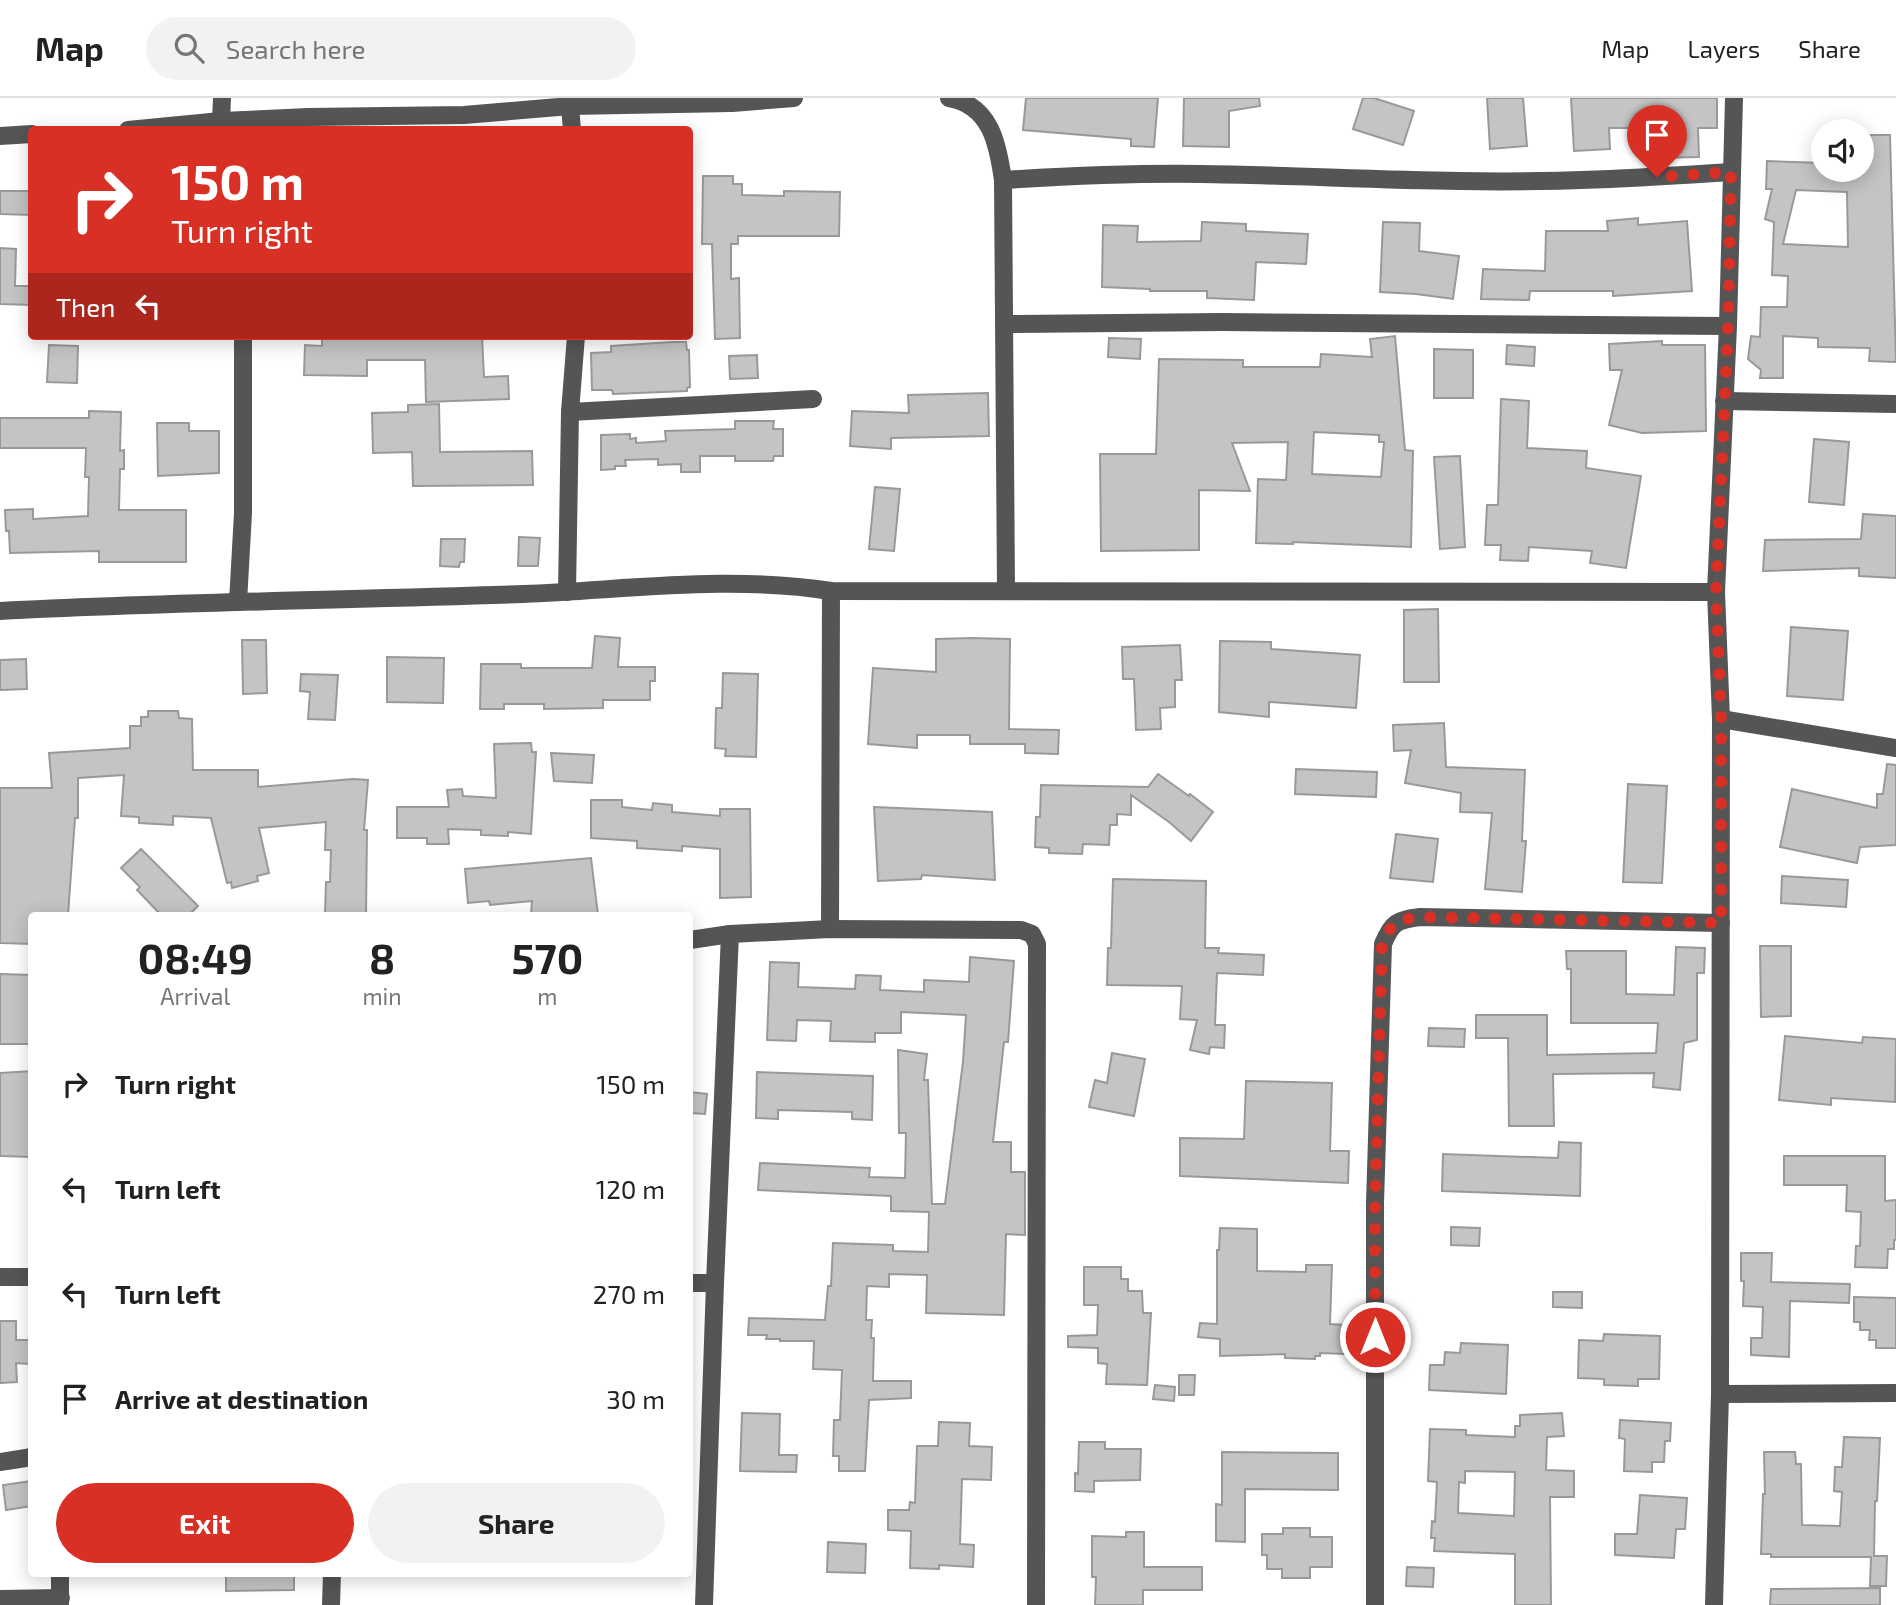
<!DOCTYPE html>
<html lang="en">
<head>
<meta charset="utf-8">
<style>
	:root { --surface:#fff; --page:#f2f2f2; --text:#222; --muted:#767676; --line:#e0e0e0; --accent:#d93025 }
	body { margin:0; font-family:"Exo 2",sans-serif; background:var(--page); color:var(--text); height:100vh; display:flex; flex-direction:column; font-size:26px; white-space:nowrap }
	* { box-sizing:border-box; margin:0 }
	p { font-size:23px; color:var(--muted) }
	.icon { flex:none; width:38px; height:38px; fill:none; stroke:currentColor; stroke-width:2; stroke-linecap:round; stroke-linejoin:round }
	.map { position:relative; flex:1; overflow:hidden }
	.side { position:absolute; left:28px; top:814px; width:665px; height:665px; display:flex; flex-direction:column; background:var(--surface); border-radius:7px; box-shadow:0 4px 18px #0003 }
	.side>* { flex:none }
	.hud { position:absolute; left:28px; top:28px; width:665px; height:214px; border-radius:7px; box-shadow:0 4px 18px #0003; background:#d93025; color:#fff; overflow:hidden }
	.fabs { position:absolute; left:1811px; top:21px; display:grid; gap:14px }
	.fabs a { display:grid; place-items:center; width:63px; height:63px; border-radius:50%; background:var(--surface); box-shadow:0 4px 18px #0003; font-size:35px }
	.pin { position:absolute; display:grid; place-items:center; width:60px; height:60px; color:#fff; margin:-72px -30px; border-radius:50% 50% 50% 0; rotate:-45deg; box-shadow:0 0 7px #0007 }
	.pin .icon { rotate:45deg }
	.me { position:absolute; width:77px; margin:-38px; rotate:0deg; stroke-linejoin:round; filter:drop-shadow(0 0 5px #0008) }
	.turn { display:flex; align-items:center; gap:24px; height:147px; padding:0 28px; font-size:32px }
	.turn .icon { width:91px; height:91px; stroke-width:2.5 }
	.turn b { display:block; font-size:49px; line-height:60px }
	.then { display:flex; align-items:center; height:66px; padding:0 28px; background:#0003; gap:14px; font-size:26px }
	.eta { display:flex; justify-content:space-evenly; align-items:center; height:119px; text-align:center }
	.eta b { font-size:42px; font-weight:700; line-height:49px }
	.button { display:flex; gap:14px; margin-top:auto; padding:14px 28px }
	.button a { flex:1; height:80px; border-radius:42px; background:var(--accent); color:#fff; font-size:28px; font-weight:700; line-height:80px; text-align:center }
	.button a+a { background:var(--page); color:var(--text) }
	ul { padding:0; list-style:none }
	li { display:flex; align-items:center; gap:21px; height:105px; padding:0 28px }
	li div { flex:1 }
	li b { display:block; font-size:26px }
	li em { font-style:normal }
	header { display:flex; align-items:center; gap:42px; box-sizing:border-box; height:98px; padding:0 35px; background:var(--surface); border-bottom:2px solid var(--line) }
	header strong { font-size:33px }
	nav { display:flex; gap:38px; margin-inline-start:auto; font-size:24px }
	.search { width:490px; height:63px; background:var(--page); display:flex; align-items:center; gap:18px; box-sizing:border-box; padding:0 24px; border-radius:38px; color:var(--muted); font-size:26px }
	.map>svg:first-child { display:block }
	.building { fill:#c4c4c4; stroke:#999; stroke-width:2; fill-rule:evenodd }
	.lines { fill:none; stroke-linecap:round; stroke-linejoin:round }
	.minor { stroke:#555; stroke-width:18 }
	.route { stroke:#d93025; stroke-width:12; stroke-dasharray:0 21.6 }
</style>
</head>
<body>
<header>
<strong>Map</strong>
<div class="search"><svg class="icon" aria-label="search" viewBox="0 0 24 24"><circle cx="10" cy="10" r="6"/><path d="M15 15l6 6"/></svg>Search here</div>
<nav><a>Map</a><a>Layers</a><a>Share</a></nav>
</header>
<div class="map">
<svg width="1896" height="1507" viewBox="0 0 1896 1507">
	<rect width="100%" height="100%" fill="#fff"/>
	<!-- building -->
	<g class="building">
		<path d="M1026,0H1158L1154,49L1131,48V41L1023,32Z"/>
		<path d="M1184,0H1259L1260,8L1229,13V49L1183,48Z"/>
		<path d="M1363,0H1374L1414,13L1403,47L1353,31Z"/>
		<path d="M1487,0H1523L1527,48L1490,51Z"/>
		<path d="M1571,0H1717V30H1698L1699,59L1655,60L1654,30H1609L1610,51L1574,53Z"/>
		<path d="M1862,37H1890L1896,264L1869,263L1870,250L1818,249V240L1783,238V280H1760L1761,272L1748,261L1751,238L1760,239L1761,209H1787L1788,178L1772,177L1774,124L1765,121L1772,91H1766L1767,63L1824,65V72H1862ZM1796,92L1847,94L1848,149L1783,146Z"/>
		<path d="M703,78H733V86H742V97L784,98V93L840,94L839,138H738V146H731V181L739,180L740,240L715,241L712,146H702Z"/>
		<path d="M0,93H32V117L0,116Z"/>
		<path d="M1638,120V127L1687,123L1692,193L1613,198V193H1530L1529,202L1481,201L1483,171L1545,173L1546,133H1608L1607,123Z"/>
		<path d="M1202,124L1246,126V133L1308,136L1306,166L1256,164L1254,202L1207,200V193H1150V191L1102,189L1103,127L1138,128L1137,144L1201,143Z"/>
		<path d="M1383,124L1420,125L1419,153L1459,158L1453,201L1416,196L1380,194Z"/>
		<path d="M0,150L16,151L15,188H32V207L0,206Z"/>
		<path d="M322,238H482L484,279L508,278L509,301L426,304L425,262H367V278L304,277L305,247L322,248Z"/>
		<path d="M1395,238L1405,352L1413,353L1411,449L1293,444V446L1256,445L1258,381L1286,382L1288,344L1232,345L1250,393L1199,392V452L1101,453L1100,356H1156L1159,261L1243,262V269H1320L1321,256L1372,259L1370,241ZM1314,334L1379,337V344H1384L1381,379L1312,376Z"/>
		<path d="M1109,240L1141,241L1140,261L1108,259Z"/>
		<path d="M1662,243V247H1705L1706,333L1642,335L1609,327L1622,272H1610L1609,246Z"/>
		<path d="M672,244H686L687,252H689L690,289L687,290V293L613,296L612,292H592L591,255L611,254V248Z"/>
		<path d="M49,247L78,248L77,285L47,284Z"/>
		<path d="M1507,247L1535,249L1534,268L1506,266Z"/>
		<path d="M1434,251L1473,252V300H1434Z"/>
		<path d="M757,257L758,280L730,281L729,258Z"/>
		<path d="M988,295L989,338L891,340V351L850,348L852,313L909,315L908,297Z"/>
		<path d="M1501,301L1529,303L1527,350L1587,353L1586,370L1641,378L1626,470L1590,465L1592,453L1529,449L1528,463L1500,462L1501,447H1485L1487,407H1498Z"/>
		<path d="M439,306L440,354L532,353L533,387L413,388L412,354L373,355L372,315L408,314V307Z"/>
		<path d="M89,313L121,314L120,353L124,352V371H120L119,412H186V464H99V453L10,455L9,433H6L5,412L33,411V421L88,418L89,379H85L86,350H0V320H89Z"/>
		<path d="M735,323H774L773,331H783V358H774L773,363H735V358H700V374H681V366L658,367V361L625,362L626,368H615V371L601,372V337L630,336V341L636,340V345L666,343L665,333L735,331Z"/>
		<path d="M157,325H189V333H219V375L158,378Z"/>
		<path d="M1814,341L1849,344L1844,407L1809,404Z"/>
		<path d="M1460,358L1465,449L1440,451L1434,359Z"/>
		<path d="M875,389L900,391L894,453L869,451Z"/>
		<path d="M1863,416L1896,418V480L1859,478V470L1763,473L1765,442L1861,441Z"/>
		<path d="M519,439L540,440L538,468H518Z"/>
		<path d="M441,441H465L464,464H460L459,469L440,468Z"/>
		<path d="M1438,511L1439,584H1404V512Z"/>
		<path d="M1791,529L1848,533L1843,602L1787,598Z"/>
		<path d="M595,538L620,540L618,569H655V583H650V602H603V610L544,611V606H504V611H480L481,566H521V570H592Z"/>
		<path d="M972,540L1010,541L1009,631L1059,632L1058,656L1025,655V646H970V637H917V650L868,646L873,570L936,574V541Z"/>
		<path d="M242,542H266L267,595L243,596Z"/>
		<path d="M1220,543L1271,544V551L1360,557L1356,610L1269,604V619L1219,614Z"/>
		<path d="M1180,547L1182,582H1175V609L1160,610L1161,631L1136,632L1134,581H1123L1122,549Z"/>
		<path d="M387,559L444,560L443,605L387,604Z"/>
		<path d="M26,561L27,591L0,592V562Z"/>
		<path d="M723,575L758,576L756,659L725,658L726,651L715,650L716,610H722Z"/>
		<path d="M301,576L338,577L335,622L308,621L310,594L300,593Z"/>
		<path d="M148,613H178L179,620L192,621L193,672H258V689L353,681L368,682L364,732H367L366,817H325L326,784H330L331,752H325L326,724L259,730L269,775L257,778L258,783L232,790L231,784L227,785L211,720L173,718V727L139,725V719L121,718L124,677L78,680V720H75L68,817H32V846L0,845V690H52L49,655L130,650V628H141V619H148Z"/>
		<path d="M1444,625L1446,669L1525,672L1522,743H1526L1522,794L1485,791L1492,715L1460,714L1461,695L1405,685L1411,652L1394,653L1393,627Z"/>
		<path d="M531,645L532,654H536L531,736L508,734V738L481,737V732L448,731L449,746H427V740H397V709H449L447,692L462,691L463,698L496,700L494,646Z"/>
		<path d="M551,655L594,657L592,685L554,683Z"/>
		<path d="M1887,666L1896,667V747L1860,749L1857,765L1780,749L1792,691L1877,710V696H1883Z"/>
		<path d="M1296,671L1377,674L1376,699L1295,696Z"/>
		<path d="M1158,676L1189,698L1190,696L1213,714L1191,743L1169,724L1131,697V717L1117,716V727H1110L1109,747L1083,746L1082,756L1049,755V750L1035,749L1036,719H1040L1041,687L1148,689Z"/>
		<path d="M1628,686L1667,688L1662,785L1623,784Z"/>
		<path d="M591,702H622V709L652,712L653,705L672,707V714L720,718V711H750L751,799L720,800V751L682,748V753L637,750V743L591,740Z"/>
		<path d="M874,709L992,714L995,782L922,777L921,781L878,783Z"/>
		<path d="M1396,736L1438,741L1433,784L1390,780Z"/>
		<path d="M141,751L198,808L189,817H161L137,792L140,789L121,770Z"/>
		<path d="M591,760L598,817H531L532,803L490,807L489,803L468,805L465,771Z"/>
		<path d="M1782,778L1848,782L1846,809L1781,805Z"/>
		<path d="M1113,781L1206,783L1205,850H1219L1218,855L1264,857L1263,877L1217,875L1215,927H1225L1224,950L1210,949L1209,956L1190,952L1197,922L1180,921L1182,888L1107,887L1108,850H1111Z"/>
		<path d="M1760,848H1791V918L1761,919Z"/>
		<path d="M1676,849L1705,850L1704,875H1697V942L1684,945L1680,992L1653,989L1654,975L1553,976L1554,1028H1509L1508,940H1476V917H1547V957L1656,955L1658,925H1571V871H1567L1566,853H1626V896L1674,897Z"/>
		<path d="M970,859L1014,863L1008,944H1004L993,1044H1011V1074H1025V1137L1006,1136L1004,1217L926,1215L927,1177L889,1176V1189L867,1188L866,1222H872L871,1240H874L873,1283H911V1300L869,1302L865,1373H839V1358H833L834,1322H840L842,1272L813,1271L814,1243H780V1241H766L767,1237H748L749,1220L825,1222L828,1188H831L833,1145L893,1147V1153L928,1154L929,1114L891,1113V1098L758,1092L760,1065L870,1070L869,1079L905,1080L906,1035H899L898,952L927,956L924,982H928L932,1106H945L963,964L966,917L901,914V935H875V944L830,943L831,923L797,922L796,943L767,942L770,864L799,865L798,889L855,891L856,877L881,878L880,892L924,894V882L969,884Z"/>
		<path d="M0,876L31,877L32,946H0Z"/>
		<path d="M1429,930L1465,931L1464,949L1428,948Z"/>
		<path d="M1785,938L1862,945L1863,939L1896,941L1895,1004L1831,1000V1007L1779,1002Z"/>
		<path d="M1112,955L1145,961L1134,1018L1089,1009L1095,982L1107,985Z"/>
		<path d="M32,973V1059L0,1058V975Z"/>
		<path d="M757,974L873,978L872,1022L852,1021V1014L778,1012V1021L756,1020Z"/>
		<path d="M1246,983L1332,985L1330,1053H1349L1348,1085L1180,1078V1040L1244,1041Z"/>
		<path d="M690,994L707,996L705,1016L690,1015Z"/>
		<path d="M1559,1044L1581,1045L1580,1098L1442,1093L1443,1056L1558,1060Z"/>
		<path d="M1784,1058H1885V1103L1896,1102V1142H1894V1151H1888L1887,1170L1855,1169L1856,1148H1860L1861,1114L1846,1113L1847,1087H1784Z"/>
		<path d="M1451,1129L1480,1130L1479,1148L1451,1147Z"/>
		<path d="M1220,1130L1257,1131V1173L1306,1174V1167H1332L1330,1226L1346,1227L1345,1256L1320,1255V1258H1315V1261L1285,1260V1256L1220,1258V1241L1198,1239L1200,1225L1217,1226V1152H1219Z"/>
		<path d="M1741,1155H1772L1771,1184L1850,1186L1849,1205L1790,1203L1789,1259L1751,1257V1240H1762L1763,1209L1743,1208L1744,1183H1741Z"/>
		<path d="M1084,1169H1121V1181H1128V1193H1142L1143,1215H1151L1147,1287L1106,1286L1107,1266L1098,1265V1250L1068,1249V1238L1097,1237L1098,1207H1084Z"/>
		<path d="M1553,1194H1582V1210L1553,1209Z"/>
		<path d="M1854,1199L1896,1200V1250H1876V1242H1869L1870,1232H1860V1224H1854Z"/>
		<path d="M0,1223H16V1242H29V1266L16,1265L17,1284L0,1285Z"/>
		<path d="M1604,1236L1660,1238L1659,1281H1638V1288L1604,1287V1281L1578,1280L1579,1242L1603,1243Z"/>
		<path d="M1461,1245L1508,1247L1506,1296L1429,1292L1430,1267H1444L1445,1254L1460,1255Z"/>
		<path d="M1179,1277H1195L1194,1297H1179Z"/>
		<path d="M1155,1287L1175,1289L1174,1303L1153,1301Z"/>
		<path d="M742,1315L780,1316L779,1357H797L796,1374L740,1373Z"/>
		<path d="M1562,1315L1564,1338L1547,1339L1546,1372L1574,1373V1399H1550L1551,1507H1515V1456L1434,1453L1435,1440H1431L1432,1423L1435,1424L1437,1384L1428,1383L1430,1331L1466,1332V1337L1515,1339V1328H1520V1317ZM1465,1373L1515,1374L1514,1418L1458,1415L1459,1384L1465,1385Z"/>
		<path d="M1620,1322L1671,1325L1670,1343H1665L1664,1364H1652V1374L1624,1373L1625,1341L1619,1340Z"/>
		<path d="M939,1324L970,1325L969,1348L992,1349L991,1382L962,1381L960,1446L974,1447L973,1469L939,1467V1471L910,1470L911,1433L888,1432V1412H909L910,1404L915,1405L917,1348H938Z"/>
		<path d="M1844,1339L1880,1340L1877,1403H1875L1874,1458H1887L1886,1488H1870L1871,1459H1771V1456H1761L1763,1396H1765L1764,1354H1795L1796,1366H1801L1802,1427L1840,1428L1842,1394L1834,1393L1835,1369H1842Z"/>
		<path d="M1079,1344H1105V1351H1141L1140,1382L1094,1383V1394L1075,1393V1375L1078,1376Z"/>
		<path d="M1222,1354L1338,1355V1392L1245,1391V1444L1216,1443V1406L1222,1407Z"/>
		<path d="M32,1383V1408L6,1412L3,1387Z"/>
		<path d="M1640,1397L1687,1400L1685,1431H1676L1674,1460L1615,1457V1436H1637Z"/>
		<path d="M1283,1430H1310V1439H1332V1469H1310V1480H1282V1471H1267V1457H1262V1436H1283Z"/>
		<path d="M1126,1434H1144V1469H1202V1492H1143V1507H1095L1096,1479H1092V1438L1126,1439Z"/>
		<path d="M828,1444L866,1446L865,1475L827,1474Z"/>
		<path d="M1407,1469L1434,1470L1433,1489L1406,1488Z"/>
		<path d="M226,1475H294V1492L226,1493Z"/>
		<path d="M1880,1490V1507H1770L1771,1491Z"/>
	</g>
	<g class="lines">
		<!-- minor -->
		<g class="minor">
			<path d="M949,0C991,7 998,47 1003,82L1006,492"/>
			<path d="M570,8L572,32"/>
			<path d="M221,23L222,0"/>
			<path d="M128,32L221,23L308,19L464,17L570,8L732,5L794,0"/>
			<path d="M0,38L32,36"/>
			<path d="M1003,82C1069,78 1134,75 1200,76C1287,77 1373,82 1460,83C1551,85 1641,80 1731,74"/>
			<path d="M1005,226L1222,224L1728,228"/>
			<path d="M1724,303L1896,306"/>
			<path d="M570,314L813,301"/>
			<path d="M567,494L570,314L576,238"/>
			<path d="M238,504L243,415V238"/>
			<path d="M0,513C175,504 350,502 524,496C626,492 730,477 831,493L1716,494"/>
			<path d="M1721,621L1896,650"/>
			<path d="M830,831L831,493"/>
			<path d="M690,842L730,836"/>
			<path d="M0,1179H32"/>
			<path d="M690,1185H715"/>
			<path d="M1720,1296L1896,1295"/>
			<path d="M0,1364L32,1359"/>
			<path d="M0,1501L61,1500"/>
			<path d="M60,1507V1475"/>
			<path d="M331,1507L332,1475"/>
			<path d="M704,1507L715,1185L730,836L830,831L1021,832L1032,836L1037,846L1036,1507"/>
			<path d="M1375,1507V1105L1383,846C1392,824 1397,822 1420,819L1721,825"/>
			<path d="M1714,1507L1720,1296L1721,621L1716,494L1728,228L1734,0"/>
		</g>
	</g>
	<g class="lines">
		<!-- route -->
		<path class="route" d="M1375,1239V1105L1382,845C1392,824 1398,822 1420,819L1721,825V621L1716,494L1728,228L1731,74L1657,79"/>
	</g>
</svg>
<div class="fabs">
<a><svg class="icon" aria-label="sound" viewBox="0 0 24 24"><path d="M4 9h4l5-4v14l-5-4H4zM17 9q2 3 0 6"/></svg></a>
</div>
<div class="pin" style="left:1657px;top:79px;background:#d93025"><svg class="icon" aria-label="arrive" viewBox="0 0 24 24"><path d="M6 21V4h12l-3 4 3 4H6"/></svg></div>
<svg class="me" style="left:1375px;top:1239px" viewBox="-20 -20 40 40"><circle r="17" fill="#d93025" stroke="#fff" stroke-width="3"/><path d="M0-11L8 9 0 5-8 9z" fill="#fff"/></svg>
<div class="hud">
<div class="turn"><svg class="icon" aria-label="right" viewBox="0 0 24 24"><path d="M7 20v-9h11M14 6l5 5-5 5"/></svg><div><b>150 m</b>Turn right</div></div>
<div class="then">Then<svg class="icon" aria-label="left" viewBox="0 0 24 24"><path d="M17 20v-9H6M10 6l-5 5 5 5"/></svg></div>
</div>
<section class="side">
<div class="eta">
<div><b>08:49</b><p>Arrival</p></div>
<div><b>8</b><p>min</p></div>
<div><b>570</b><p>m</p></div>
</div>
<ul>
<li><svg class="icon" aria-label="right" viewBox="0 0 24 24"><path d="M7 20v-9h11M14 6l5 5-5 5"/></svg><div><b>Turn right</b></div><em>150 m</em></li>
<li><svg class="icon" aria-label="left" viewBox="0 0 24 24"><path d="M17 20v-9H6M10 6l-5 5 5 5"/></svg><div><b>Turn left</b></div><em>120 m</em></li>
<li><svg class="icon" aria-label="left" viewBox="0 0 24 24"><path d="M17 20v-9H6M10 6l-5 5 5 5"/></svg><div><b>Turn left</b></div><em>270 m</em></li>
<li><svg class="icon" aria-label="arrive" viewBox="0 0 24 24"><path d="M6 21V4h12l-3 4 3 4H6"/></svg><div><b>Arrive at destination</b></div><em>30 m</em></li>
</ul>
<div class="button"><a>Exit</a><a>Share</a></div>
</section>
</div>
</body>
</html>
